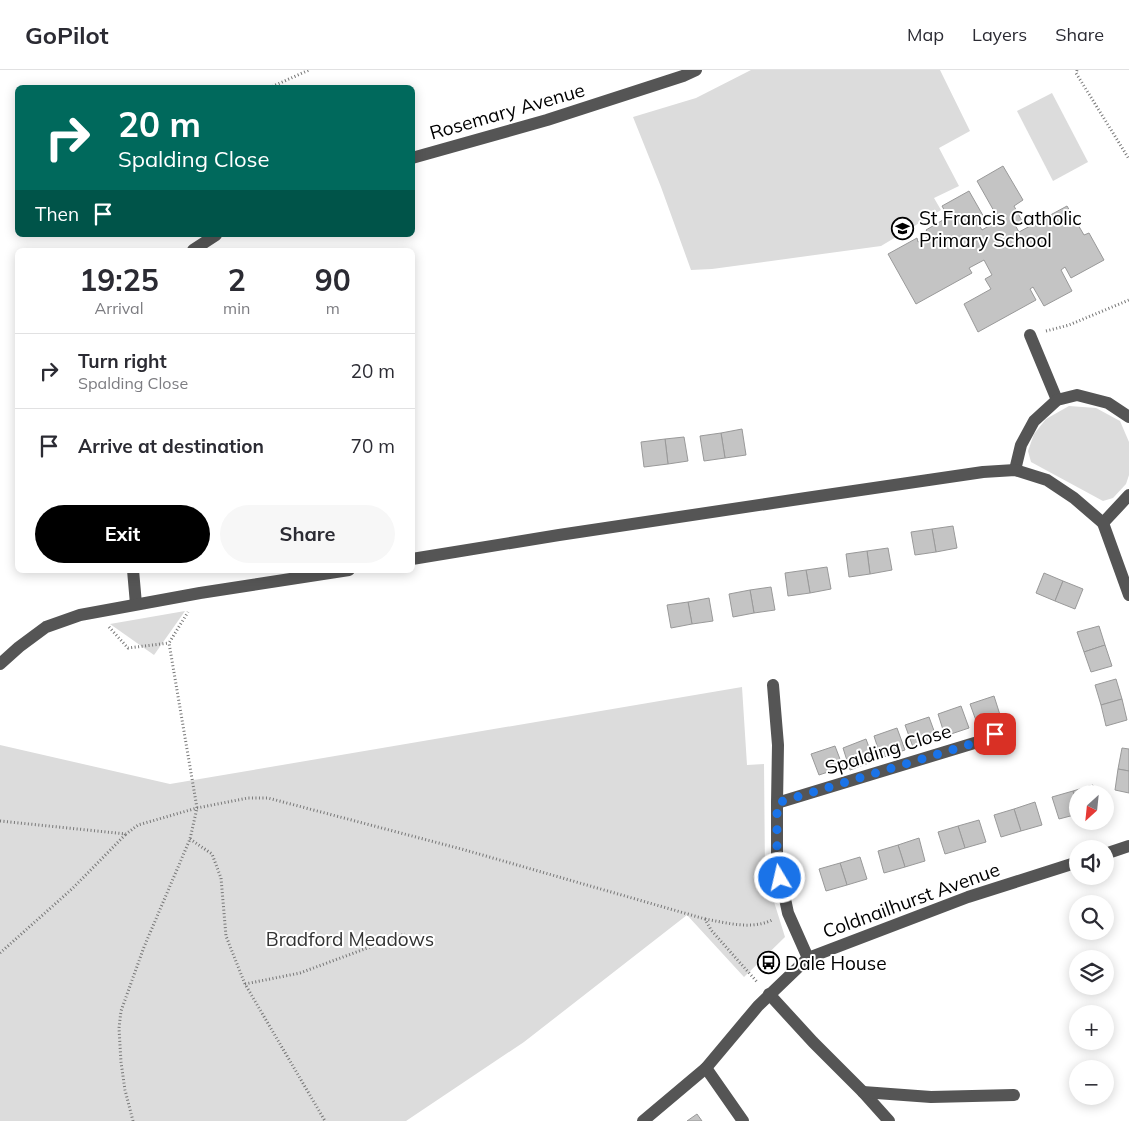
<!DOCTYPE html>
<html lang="en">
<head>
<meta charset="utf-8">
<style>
	:root { --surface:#fff; --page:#f7f7f7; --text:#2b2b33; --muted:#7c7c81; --line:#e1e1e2; --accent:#000 }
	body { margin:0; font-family:Mulish,sans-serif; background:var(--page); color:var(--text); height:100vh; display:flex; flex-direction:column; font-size:19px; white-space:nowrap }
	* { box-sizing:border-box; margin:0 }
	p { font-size:16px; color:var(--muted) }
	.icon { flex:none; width:28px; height:28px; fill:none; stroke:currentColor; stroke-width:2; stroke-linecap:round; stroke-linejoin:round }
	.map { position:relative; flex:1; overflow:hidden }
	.panel { position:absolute; left:15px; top:178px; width:400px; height:325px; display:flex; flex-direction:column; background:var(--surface); border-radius:8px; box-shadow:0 2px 12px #0003 }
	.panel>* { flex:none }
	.banner { position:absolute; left:15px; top:15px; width:400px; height:152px; border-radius:8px; box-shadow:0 2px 12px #0003; background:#00695c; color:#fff; overflow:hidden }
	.needle { width:32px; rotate:207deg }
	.fabs { position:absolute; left:1069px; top:715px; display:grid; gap:10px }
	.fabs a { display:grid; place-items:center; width:45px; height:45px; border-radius:50%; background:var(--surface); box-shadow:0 2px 12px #0003; font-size:25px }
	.pin { position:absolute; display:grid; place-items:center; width:42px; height:42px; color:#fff; margin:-21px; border-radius:10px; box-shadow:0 2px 8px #0006 }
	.me { position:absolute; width:55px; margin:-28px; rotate:351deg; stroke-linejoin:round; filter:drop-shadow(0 0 4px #0008) }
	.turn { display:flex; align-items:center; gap:18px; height:105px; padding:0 20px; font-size:22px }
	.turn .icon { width:65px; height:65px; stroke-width:2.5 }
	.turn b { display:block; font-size:35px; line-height:42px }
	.then { display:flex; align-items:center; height:48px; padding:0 20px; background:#0003; gap:10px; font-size:19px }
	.eta { display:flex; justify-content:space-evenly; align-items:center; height:85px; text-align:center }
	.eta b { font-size:30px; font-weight:700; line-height:35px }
	.cta { display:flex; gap:10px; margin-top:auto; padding:10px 20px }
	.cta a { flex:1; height:58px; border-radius:30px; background:var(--accent); color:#fff; font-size:20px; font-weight:700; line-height:58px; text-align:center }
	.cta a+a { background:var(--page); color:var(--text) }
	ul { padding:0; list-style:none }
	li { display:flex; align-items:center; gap:15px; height:75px; padding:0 20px; border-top:1px solid var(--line) }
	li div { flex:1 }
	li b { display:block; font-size:19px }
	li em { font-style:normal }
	header { display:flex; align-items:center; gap:30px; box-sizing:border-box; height:70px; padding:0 25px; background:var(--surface); border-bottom:1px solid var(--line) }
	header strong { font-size:24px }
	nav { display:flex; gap:28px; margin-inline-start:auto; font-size:18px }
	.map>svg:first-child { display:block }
	.green { fill:#dcdcdc }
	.building { fill:#c4c4c4; stroke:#999 }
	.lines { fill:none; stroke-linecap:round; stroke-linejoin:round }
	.path { stroke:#777; stroke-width:3; stroke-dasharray:1 2.5; stroke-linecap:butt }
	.minor { stroke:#555; stroke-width:12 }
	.route { stroke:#1a73e8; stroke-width:9; stroke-dasharray:0 16.2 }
	.labels { text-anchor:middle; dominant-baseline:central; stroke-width:4; stroke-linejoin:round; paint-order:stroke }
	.street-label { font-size:19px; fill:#000; stroke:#fff }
	.poi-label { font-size:19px; fill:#000; stroke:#fff; text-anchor:start }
	.park-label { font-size:19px; fill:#333; stroke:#fff }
</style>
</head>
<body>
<header>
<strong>GoPilot</strong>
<nav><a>Map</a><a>Layers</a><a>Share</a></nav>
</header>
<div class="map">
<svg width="1129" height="1051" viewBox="0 0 1129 1051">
	<rect width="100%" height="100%" fill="#fff"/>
	<!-- green -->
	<g class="green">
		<path d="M751,0H940L970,61L939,78L959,116L934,128L941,140L881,176L712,199L691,200L661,117L633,47L696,28Z"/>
		<path d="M1052,23L1088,92L1053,111L1017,41Z"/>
		<path d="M1069,336L1096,338L1120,351L1129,372V405L1126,414L1113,428L1103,431L1031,392L1028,381L1034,364L1046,349Z"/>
		<path d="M185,541L154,585L110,554Z"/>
		<path d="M742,617L747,695L764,694L765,803L785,867L744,907L687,845L524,972L406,1051H0V675L170,714Z"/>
	</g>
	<!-- building -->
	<g class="building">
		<path d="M1003,96L1023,130L1014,136L1022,151L1015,155L1019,162L1067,136L1084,165L1089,163L1104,190L1071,208L1065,197L1061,200L1072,221L1044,236L1033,217L1030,219L1036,230L978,262L964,234L991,219L985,209L992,205L984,190L969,198L972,203L916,234L888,184L917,168L918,172L930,166L926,160L948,147L942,136L969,121L985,149L978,153L982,160L999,150L977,111Z"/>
		<path d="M742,359L746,385L725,388L721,363Z"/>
		<path d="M721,363L725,388L704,391L700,366Z"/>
		<path d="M684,367L688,391L668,394L665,369Z"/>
		<path d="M665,369L668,394L644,397L641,372Z"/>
		<path d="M953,456L957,478L936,482L932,459Z"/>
		<path d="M932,459L936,482L915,485L911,462Z"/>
		<path d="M888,478L892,500L870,504L867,481Z"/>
		<path d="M867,481L870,504L849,507L846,484Z"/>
		<path d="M827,497L831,519L810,523L806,500Z"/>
		<path d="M806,500L810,523L788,526L785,503Z"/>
		<path d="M1044,503L1063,511L1055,531L1036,523Z"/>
		<path d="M1063,511L1083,519L1075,539L1055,531Z"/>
		<path d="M771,517L775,540L754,543L750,520Z"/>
		<path d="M750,520L754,543L733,547L729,524Z"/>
		<path d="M709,528L713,551L692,554L688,532Z"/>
		<path d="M688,532L692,554L671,558L667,535Z"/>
		<path d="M1099,556L1105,575L1084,582L1077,562Z"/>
		<path d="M1105,575L1112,596L1091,602L1084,582Z"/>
		<path d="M1116,609L1122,629L1101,635L1095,615Z"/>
		<path d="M994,626L1001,648L978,656L970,634Z"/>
		<path d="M1122,629L1127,650L1106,656L1101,635Z"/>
		<path d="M961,636L969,658L945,666L938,644Z"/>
		<path d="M929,647L937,669L913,677L905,655Z"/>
		<path d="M897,658L905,680L881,688L874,666Z"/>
		<path d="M866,669L874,691L850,700L843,678Z"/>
		<path d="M835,676L843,697L819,705L811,684Z"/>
		<path d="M1122,678L1129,679V701L1118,699Z"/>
		<path d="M1118,699L1129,701V723L1115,720Z"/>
		<path d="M1093,715L1096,724H1078V738L1073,721Z"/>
		<path d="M1073,721L1078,744L1059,749L1052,727Z"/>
		<path d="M1035,732L1042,755L1021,761L1014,739Z"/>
		<path d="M1014,739L1021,761L1001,767L994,745Z"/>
		<path d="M979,750L986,772L965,778L958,756Z"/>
		<path d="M958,756L965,778L945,784L938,762Z"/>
		<path d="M919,768L925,791L905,797L898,775Z"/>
		<path d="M898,775L905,797L884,803L878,781Z"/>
		<path d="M860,787L867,809L847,815L840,793Z"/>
		<path d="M840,793L847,815L826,821L819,799Z"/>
		<path d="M697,1044L702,1051H687Z"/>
	</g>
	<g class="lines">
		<!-- path -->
		<g class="path">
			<path d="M1077,0L1076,3L1129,89"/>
			<path d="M269,18L309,0"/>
			<path d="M1046,261L1069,255L1129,230"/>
			<path d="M109,557L128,578L169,573"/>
			<path d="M0,751L126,764L138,755L197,738L248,728H268L465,780L705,849L711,860L758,913"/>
			<path d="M190,769L212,784L221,808L226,866L245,914L325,1051"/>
			<path d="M705,849C728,853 751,860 772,850"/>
			<path d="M0,883L73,818L126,764"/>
			<path d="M245,914L300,903L405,864"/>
			<path d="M133,1051L125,1020L121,992L119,958L121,941L144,877L190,769L197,738L169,573L188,542"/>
		</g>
		<!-- minor -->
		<g class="minor">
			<path d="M412,88L547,50L683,6L696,0"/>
			<path d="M193,180L216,165"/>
			<path d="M1030,265L1057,330"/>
			<path d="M1015,400L1021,375L1034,351L1057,330L1077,325L1108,333L1129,347"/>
			<path d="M1103,453L1129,425"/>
			<path d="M412,489L559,465L806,428L983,402L1015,400L1047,410L1074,428L1103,453L1129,525"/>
			<path d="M133,500L136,534"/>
			<path d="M0,594L19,577L46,557L80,545L200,523L349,500"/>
			<path d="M773,615L778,675L777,733"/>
			<path d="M1105,784L1129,776"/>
			<path d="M808,888L788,843L777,791V733L981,671L1010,658"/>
			<path d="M769,924L813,972L863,1022L889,1051"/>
			<path d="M706,998L743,1051"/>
			<path d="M863,1022L931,1027L1014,1025"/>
			<path d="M643,1051L706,998L758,936L808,888L968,827L1078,792"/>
		</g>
	</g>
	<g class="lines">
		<!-- route -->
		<path class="route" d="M780,808L777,791V733L981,671L995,664"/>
	</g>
	<!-- icons -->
	<defs>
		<symbol id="school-ring" viewBox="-11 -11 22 22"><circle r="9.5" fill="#fff" stroke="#000" stroke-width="1.5"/><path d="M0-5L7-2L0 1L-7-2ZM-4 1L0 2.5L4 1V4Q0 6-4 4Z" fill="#000"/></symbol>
		<symbol id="bus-ring" viewBox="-11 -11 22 22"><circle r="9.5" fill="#fff" stroke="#000" stroke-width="1.5"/><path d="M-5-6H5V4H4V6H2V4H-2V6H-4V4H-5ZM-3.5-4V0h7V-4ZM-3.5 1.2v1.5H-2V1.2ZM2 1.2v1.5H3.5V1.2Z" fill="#000"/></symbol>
	</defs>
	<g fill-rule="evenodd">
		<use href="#school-ring" x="890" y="146" width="25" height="25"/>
		<use href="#bus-ring" x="756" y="880" width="25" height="25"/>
	</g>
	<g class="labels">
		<!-- street labels -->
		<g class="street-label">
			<text transform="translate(507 41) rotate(-16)">Rosemary Avenue</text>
			<text transform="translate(888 679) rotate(-17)">Spalding Close</text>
			<text transform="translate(911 830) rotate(-20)">Coldnailhurst Avenue</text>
		</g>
		<!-- poi labels -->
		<g class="poi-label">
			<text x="919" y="148">St Francis Catholic<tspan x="919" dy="22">Primary School</tspan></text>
			<text x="785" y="893">Dale House</text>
		</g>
		<!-- park labels -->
		<g class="park-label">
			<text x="350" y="869">Bradford Meadows</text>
		</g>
	</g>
</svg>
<div class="fabs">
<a><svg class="needle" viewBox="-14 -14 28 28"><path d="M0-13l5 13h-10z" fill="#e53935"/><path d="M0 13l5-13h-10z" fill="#7c7c81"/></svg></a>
<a><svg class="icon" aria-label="sound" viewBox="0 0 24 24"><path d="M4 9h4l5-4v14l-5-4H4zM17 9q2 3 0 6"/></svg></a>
<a><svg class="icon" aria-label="search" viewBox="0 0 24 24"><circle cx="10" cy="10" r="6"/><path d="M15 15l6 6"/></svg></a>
<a><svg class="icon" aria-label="layers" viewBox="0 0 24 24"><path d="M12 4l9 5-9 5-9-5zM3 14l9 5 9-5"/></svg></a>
<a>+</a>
<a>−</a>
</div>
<div class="pin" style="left:995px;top:664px;background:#d93025"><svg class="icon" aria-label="arrive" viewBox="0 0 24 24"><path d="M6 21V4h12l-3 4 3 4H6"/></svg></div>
<svg class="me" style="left:780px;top:808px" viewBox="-20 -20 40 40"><circle r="17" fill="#1a73e8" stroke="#fff" stroke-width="3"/><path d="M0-11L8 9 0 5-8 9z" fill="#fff"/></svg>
<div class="banner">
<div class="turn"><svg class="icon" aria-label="right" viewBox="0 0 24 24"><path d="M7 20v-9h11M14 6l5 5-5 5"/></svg><div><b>20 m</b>Spalding Close</div></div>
<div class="then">Then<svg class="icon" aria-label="arrive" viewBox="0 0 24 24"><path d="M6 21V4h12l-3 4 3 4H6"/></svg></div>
</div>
<section class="panel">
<div class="eta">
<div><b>19:25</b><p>Arrival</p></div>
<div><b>2</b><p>min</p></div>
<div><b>90</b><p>m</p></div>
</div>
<ul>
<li><svg class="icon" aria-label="right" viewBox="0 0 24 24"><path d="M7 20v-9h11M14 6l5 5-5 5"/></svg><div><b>Turn right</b><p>Spalding Close</p></div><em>20 m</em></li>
<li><svg class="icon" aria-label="arrive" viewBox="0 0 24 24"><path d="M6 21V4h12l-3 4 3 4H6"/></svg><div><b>Arrive at destination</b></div><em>70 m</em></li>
</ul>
<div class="cta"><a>Exit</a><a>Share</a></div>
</section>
</div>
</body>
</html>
